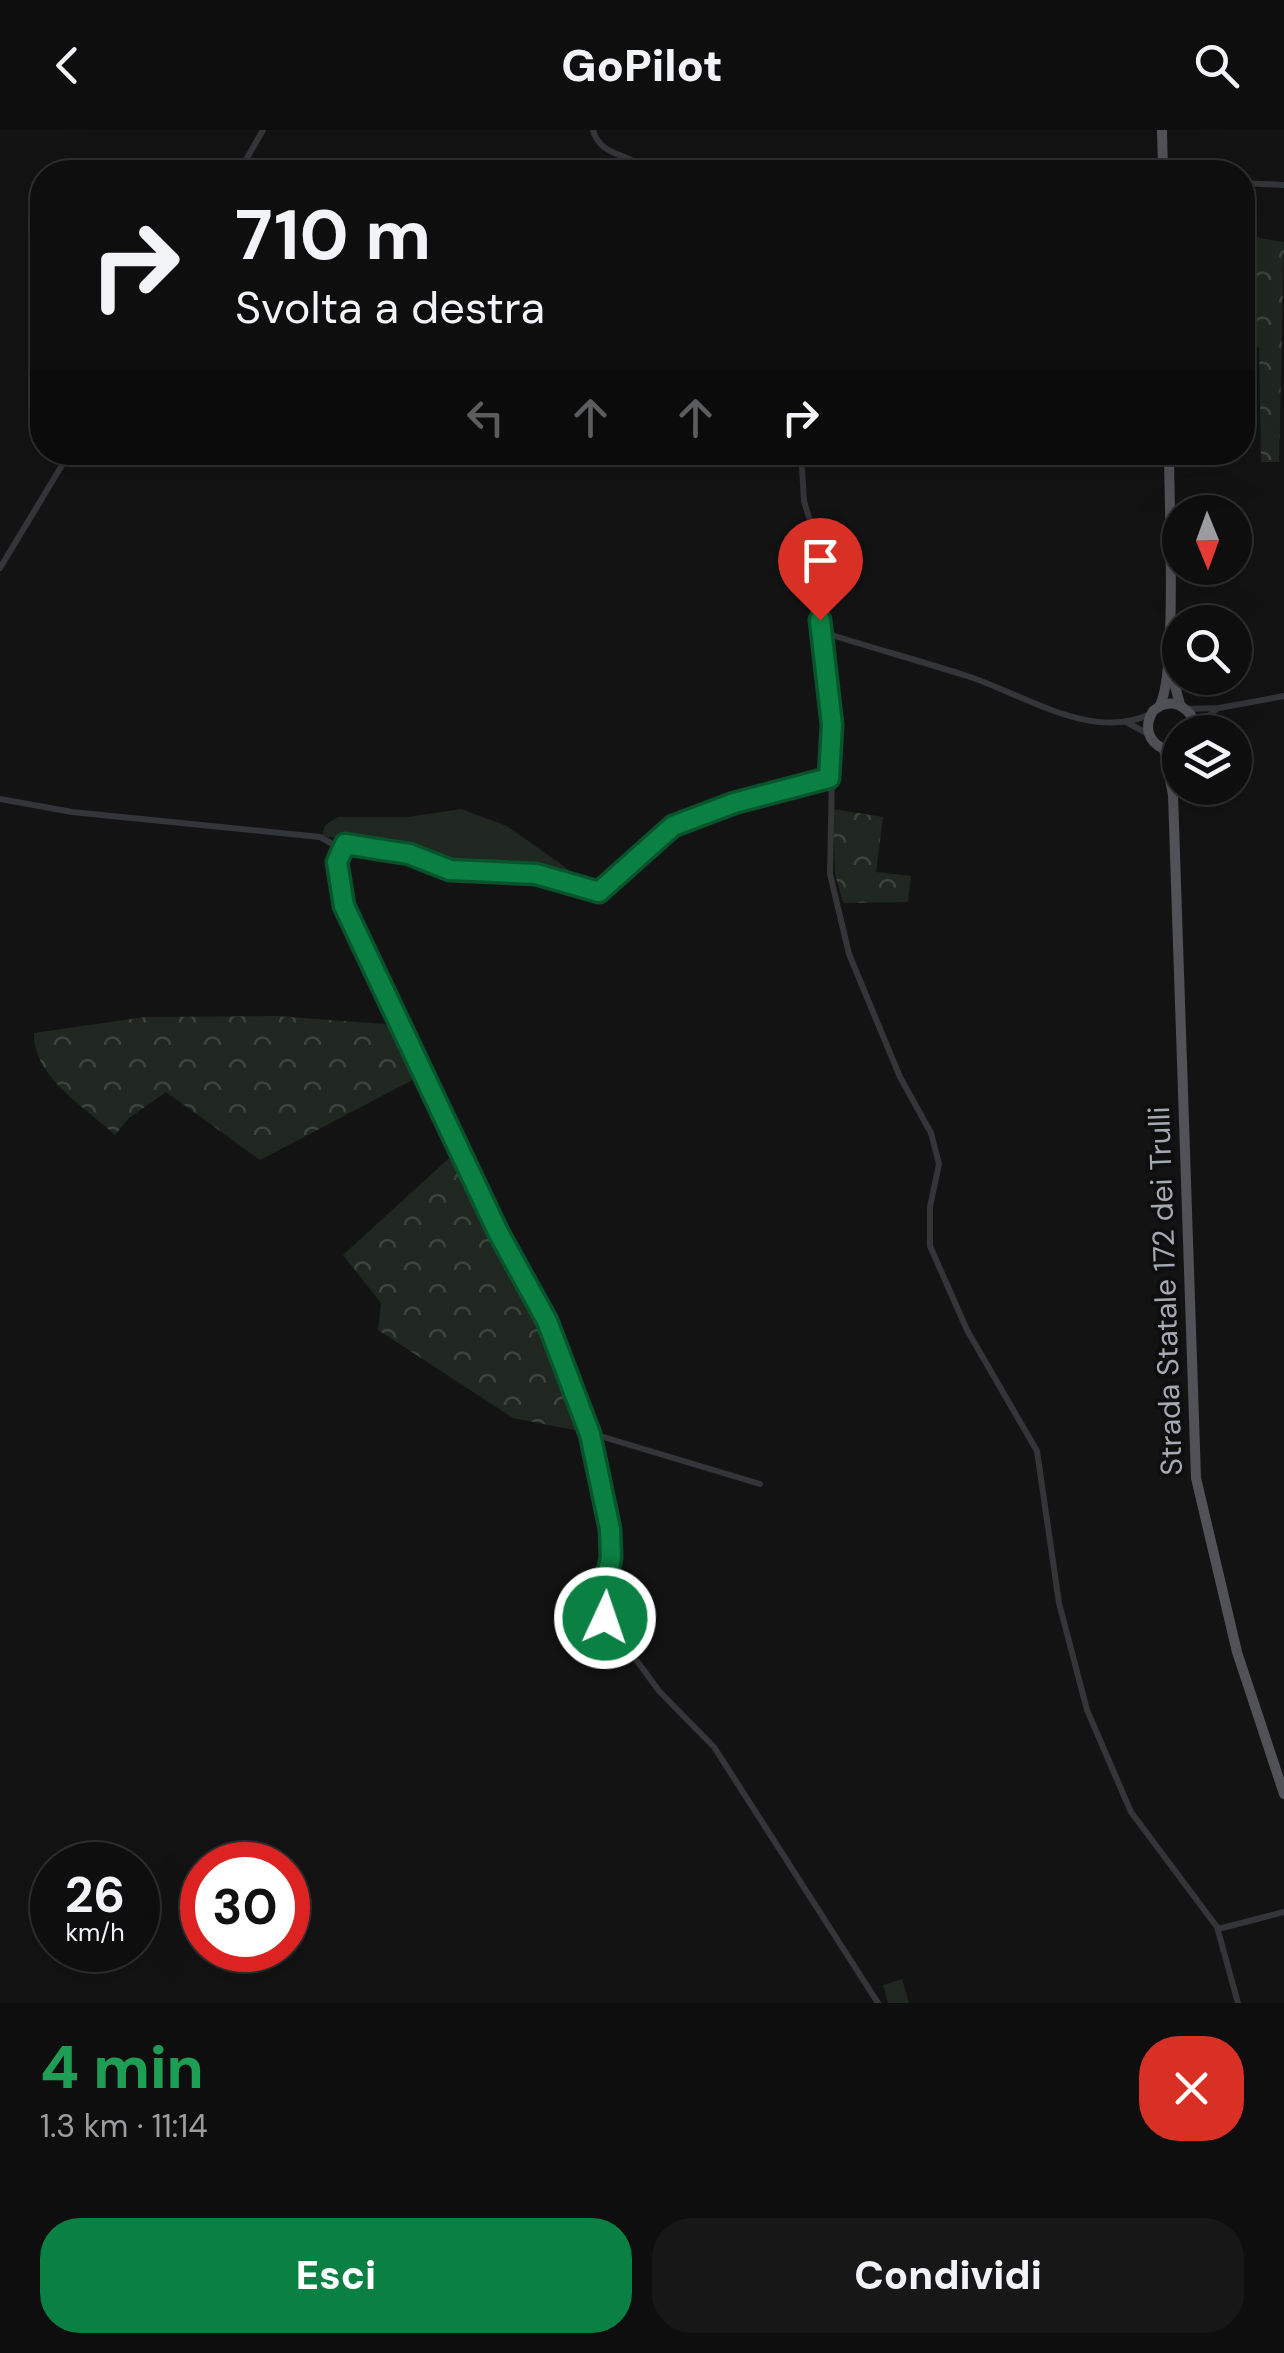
<!DOCTYPE html>
<html lang="it">
<head>
<meta charset="utf-8">
<style>
	:root { --surface:#0e0e0f; --page:#171718; --text:#f1f3f6; --muted:#9b9c9e; --line:#2e2e2f; --accent:#0b8043 }
	body { margin:0; font-family:"DM Sans",sans-serif; background:var(--page); color:var(--text); height:100vh; display:flex; flex-direction:column; font-size:38px; white-space:nowrap }
	* { box-sizing:border-box; margin:0 }
	p { font-size:32px; color:var(--muted) }
	.icon { flex:none; width:55px; height:55px; fill:none; stroke:currentColor; stroke-width:2; stroke-linecap:round; stroke-linejoin:round }
	.map { position:relative; height:1873px; overflow:hidden }
	.panel { display:flex; flex-direction:column; background:var(--surface); flex:1 }
	.panel>* { flex:none }
	.banner { position:absolute; left:30px; top:30px; width:1225px; height:305px; border-radius:40px; box-shadow:0 10px 40px #0002,0 0 0 2px var(--line); background:#0e0e0f; color:var(--text); overflow:hidden }
	.needle { width:65px; rotate:179deg }
	.fabs { position:absolute; left:1162px; top:365px; display:grid; gap:20px }
	.fabs a { display:grid; place-items:center; width:90px; height:90px; border-radius:50%; background:var(--surface); box-shadow:0 10px 40px #0002,0 0 0 2px var(--line); font-size:50px }
	.speed { position:absolute; left:30px; top:1712px; display:flex; gap:20px; font-size:50px; font-weight:700; text-align:center }
	.speed>* { display:grid; place-content:center; width:130px; height:130px; border-radius:50%; background:var(--surface); box-shadow:0 10px 40px #0002,0 0 0 2px var(--line); line-height:1 }
	.speed small { font-size:25px; font-weight:400 }
	.speed .limit { border:15px solid #d22; background:#fff; color:#111 }
	.pin { position:absolute; display:grid; place-items:center; width:85px; height:85px; color:#fff; margin:-102px -42px; border-radius:50% 50% 50% 0; rotate:-45deg; box-shadow:0 0 10px #0007 }
	.pin .icon { rotate:45deg }
	.me { position:absolute; width:110px; margin:-55px; rotate:3deg; stroke-linejoin:round; filter:drop-shadow(0 0 8px #0008) }
	.turn { display:flex; align-items:center; gap:35px; height:210px; padding:0 40px; font-size:45px }
	.turn .icon { width:130px; height:130px; stroke-width:2.5 }
	.turn b { display:block; font-size:70px; line-height:85px }
	.lanes { display:flex; align-items:center; height:95px; padding:0 40px; background:#0003; justify-content:center; gap:50px; direction:ltr }
	.lanes .off { opacity:.35 }
	.round { display:grid; place-items:center; flex:none; width:105px; height:105px; border-radius:40px; background:var(--page) }
	.overview { display:flex; align-items:center; justify-content:space-between; height:170px; padding:0 40px }
	h1 { font-size:60px; font-weight:800; line-height:75px; color:#1e9e55 }
	.action { display:flex; gap:20px; margin-top:auto; padding:20px 40px }
	.action a { flex:1; height:115px; border-radius:40px; background:var(--accent); color:#fff; font-size:40px; font-weight:800; line-height:115px; text-align:center }
	.action a+a { background:var(--page); color:var(--text) }
	header { display:flex; justify-content:space-between; align-items:center; height:130px; padding:0 40px; background:var(--surface); font-size:45px; font-weight:800 }
	.map>svg:first-child { display:block }
	.green { fill:#1f2720 }
	.forest { fill:url(#forest-crowns) }
	.lines { fill:none; stroke-linecap:round; stroke-linejoin:round }
	.street { stroke:#343539; stroke-width:6 }
	.primary { stroke:#505258; stroke-width:10 }
	.route-casing { stroke:#07532c; stroke-width:25 }
	.route { stroke:#0b8043; stroke-width:18 }
	.labels { text-anchor:middle; dominant-baseline:central; stroke-width:8; stroke-linejoin:round; paint-order:stroke }
	.street-label { font-size:30px; fill:#a5a9b4; stroke:#0e0e0f }
</style>
</head>
<body>
<header><svg class="icon" aria-label="back" viewBox="0 0 24 24"><path d="M15 5l-7 7 7 7"/></svg>GoPilot<svg class="icon" aria-label="search" viewBox="0 0 24 24"><circle cx="10" cy="10" r="6"/><path d="M15 15l6 6"/></svg></header>
<div class="map">
<svg width="1284" height="1873" viewBox="0 0 1284 1873">
	<defs>
		<pattern id="forest-crowns" width="20" height="18" patternUnits="userSpaceOnUse" patternTransform="scale(2.5)"><rect width="20" height="18" fill="#1f2720"/><path d="M2 6a3 3 0 1 1 6 0M12 15a3 3 0 1 1 6 0" fill="none" stroke="#3d443e"/></pattern>
	</defs>
	<rect width="100%" height="100%" fill="#131314"/>
	<!-- green -->
	<g class="green">
		<path d="M461,679L507,696L568,739L564,749L470,739L423,728L392,715L322,706L325,695L338,687H408Z"/>
		<path d="M902,1849L909,1873H888L883,1855Z"/>
	</g>
	<!-- forest -->
	<g class="forest">
		<path d="M1242,105L1284,112L1279,332H1261L1259,218L1243,207Z"/>
		<path d="M833,679L883,687L876,742L911,746L908,772L843,773L835,744Z"/>
		<path d="M276,886L398,895L422,945L260,1030L166,962L129,988L115,1005C86,978 32,946 34,903L145,887Z"/>
		<path d="M458,1020L543,1190L584,1302L513,1288L378,1200L381,1173L343,1125Z"/>
	</g>
	<g class="lines">
		<!-- street -->
		<g class="street">
			<path d="M593,0C600,28 632,22 646,42"/>
			<path d="M239,42L263,0"/>
			<path d="M1242,53L1284,55"/>
			<path d="M801,322L804,371L820,424V490L833,595L830,744L849,824L900,947L931,1003L939,1034L930,1077V1116L967,1200L1037,1321L1059,1473L1087,1580L1131,1682L1217,1797L1238,1873"/>
			<path d="M0,438L70,322"/>
			<path d="M822,502C869,517 917,530 964,545C1018,561 1091,613 1150,584"/>
			<path d="M1186,579L1219,578L1284,566"/>
			<path d="M1126,592L1148,604"/>
			<path d="M1195,597L1217,579"/>
			<path d="M0,669L72,682L320,707L340,718"/>
			<path d="M340,718L337,736L345,776L498,1101L547,1191L590,1303L610,1399L611,1428L602,1466L605,1487L659,1561L714,1617L878,1873"/>
			<path d="M340,718L345,714L409,724L450,740L536,745L599,762L673,695L734,673L829,648"/>
			<path d="M590,1303L760,1354"/>
			<path d="M1218,1799L1284,1782"/>
		</g>
		<!-- primary -->
		<g class="primary">
			<path d="M1162,0L1163,42"/>
			<path d="M1171,542L1180,574"/>
			<path d="M1160,575C1177,543 1169,370 1169,322"/>
			<path d="M1180,618L1164,619C1147,611 1144,596 1153,581C1167,569 1180,572 1191,585L1194,602"/>
			<path d="M1164,619L1173,665L1196,1348L1237,1522L1284,1664"/>
		</g>
	</g>
	<g class="lines">
		<defs>
			<path id="route" d="M605,1488L602,1466L611,1428L610,1399L590,1304L547,1191L498,1102L344,776L337,732L345,714L409,724L450,740L536,744L599,762L673,696L734,673L829,648L832,595L820,490"/>
		</defs>
		<!-- route casing -->
		<use href="#route" class="route-casing"/>
		<!-- route -->
		<use href="#route" class="route"/>
	</g>
	<g class="labels">
		<!-- street labels -->
		<g class="street-label">
			<text transform="translate(1165 1161) rotate(-92)">Strada Statale 172 dei Trulli</text>
		</g>
	</g>
</svg>
<div class="fabs">
<a><svg class="needle" viewBox="-14 -14 28 28"><path d="M0-13l5 13h-10z" fill="#e53935"/><path d="M0 13l5-13h-10z" fill="#9b9c9e"/></svg></a>
<a><svg class="icon" aria-label="search" viewBox="0 0 24 24"><circle cx="10" cy="10" r="6"/><path d="M15 15l6 6"/></svg></a>
<a><svg class="icon" aria-label="layers" viewBox="0 0 24 24"><path d="M12 4l9 5-9 5-9-5zM3 14l9 5 9-5"/></svg></a>
</div>
<div class="speed"><div>26<small>km/h</small></div><div class="limit">30</div></div>
<div class="pin" style="left:820px;top:490px;background:#d93025"><svg class="icon" aria-label="arrive" viewBox="0 0 24 24"><path d="M6 21V4h12l-3 4 3 4H6"/></svg></div>
<svg class="me" style="left:605px;top:1488px" viewBox="-20 -20 40 40"><circle r="17" fill="#0b8043" stroke="#fff" stroke-width="3"/><path d="M0-11L8 9 0 5-8 9z" fill="#fff"/></svg>
<div class="banner">
<div class="turn"><svg class="icon" aria-label="right" viewBox="0 0 24 24"><path d="M7 20v-9h11M14 6l5 5-5 5"/></svg><div><b>710 m</b>Svolta a destra</div></div>
<div class="lanes"><svg class="icon off" aria-label="left" viewBox="0 0 24 24"><path d="M17 20v-9H6M10 6l-5 5 5 5"/></svg><svg class="icon off" aria-label="ahead" viewBox="0 0 24 24"><path d="M12 20V5M6 11l6-6 6 6"/></svg><svg class="icon off" aria-label="ahead" viewBox="0 0 24 24"><path d="M12 20V5M6 11l6-6 6 6"/></svg><svg class="icon" aria-label="right" viewBox="0 0 24 24"><path d="M7 20v-9h11M14 6l5 5-5 5"/></svg></div>
</div>
</div>
<section class="panel">
<div class="overview"><div><h1>4 min</h1><p>1.3 km · 11:14</p></div><a class="round" style="background:#d93025;color:#fff"><svg class="icon" aria-label="close" viewBox="0 0 24 24"><path d="M6 6l12 12M18 6L6 18"/></svg></a></div>
<div class="action"><a>Esci</a><a>Condividi</a></div>
</section>
</body>
</html>
